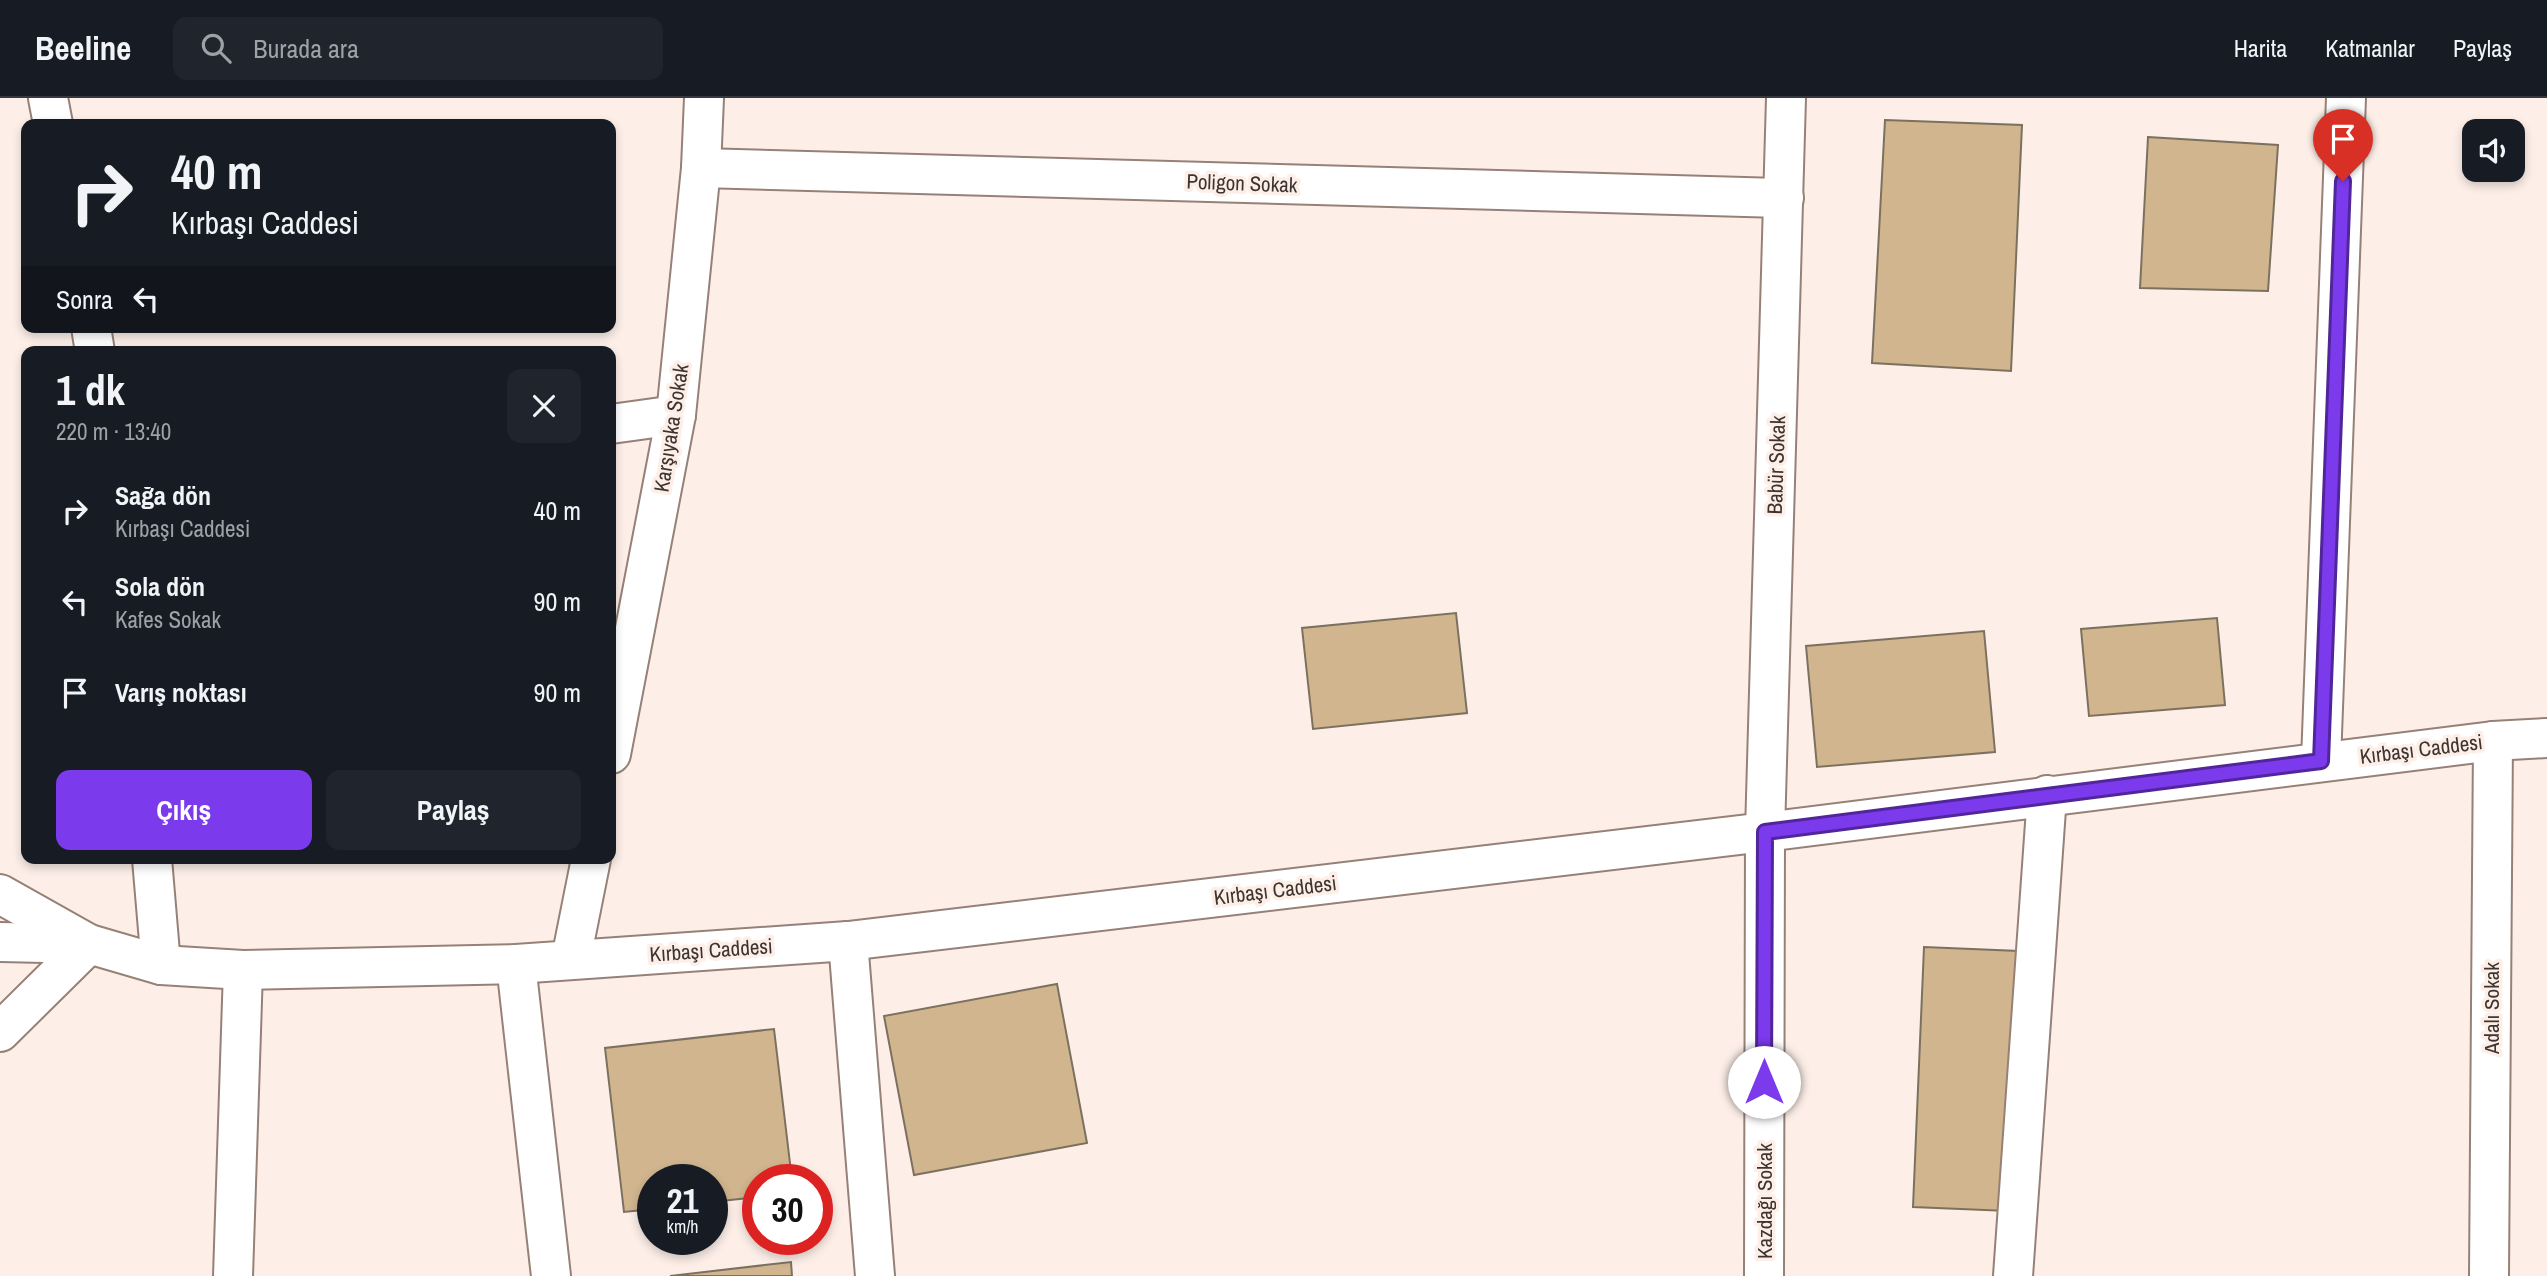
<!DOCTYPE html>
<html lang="tr">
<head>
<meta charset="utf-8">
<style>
	:root { --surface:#171b24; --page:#20242c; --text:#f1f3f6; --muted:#9ea1a6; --line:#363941; --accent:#7c3aed }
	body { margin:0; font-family:"Archivo Narrow",sans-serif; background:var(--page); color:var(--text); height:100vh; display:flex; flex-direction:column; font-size:26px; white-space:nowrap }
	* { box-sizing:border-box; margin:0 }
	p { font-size:23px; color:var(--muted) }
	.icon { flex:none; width:38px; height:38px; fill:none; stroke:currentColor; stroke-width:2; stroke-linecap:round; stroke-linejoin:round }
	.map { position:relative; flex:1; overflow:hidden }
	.drawer { position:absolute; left:21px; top:248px; width:595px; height:518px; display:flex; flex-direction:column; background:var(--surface); border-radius:14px; box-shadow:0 4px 10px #0003 }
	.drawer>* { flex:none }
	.guide { position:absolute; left:21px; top:21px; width:595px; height:214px; border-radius:14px; box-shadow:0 4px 10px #0003; background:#171b24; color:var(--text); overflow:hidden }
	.buttons { position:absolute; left:2462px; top:21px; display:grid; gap:14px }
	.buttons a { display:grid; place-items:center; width:63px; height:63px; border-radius:14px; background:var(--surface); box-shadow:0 4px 10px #0003; font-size:35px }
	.speed { position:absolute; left:637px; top:1066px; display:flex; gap:14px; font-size:35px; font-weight:700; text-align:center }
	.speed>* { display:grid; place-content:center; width:91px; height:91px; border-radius:50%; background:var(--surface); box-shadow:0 4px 10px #0003; line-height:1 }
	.speed small { font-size:18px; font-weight:400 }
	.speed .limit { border:10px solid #d22; background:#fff; color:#111 }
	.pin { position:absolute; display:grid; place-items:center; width:60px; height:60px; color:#fff; margin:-72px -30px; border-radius:50% 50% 50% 0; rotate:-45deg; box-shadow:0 0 7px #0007 }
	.pin .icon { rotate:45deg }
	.me { position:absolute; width:77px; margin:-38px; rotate:0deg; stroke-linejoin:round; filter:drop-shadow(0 0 5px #0008) }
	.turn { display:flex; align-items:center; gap:24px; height:147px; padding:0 35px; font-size:32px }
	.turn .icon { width:91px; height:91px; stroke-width:2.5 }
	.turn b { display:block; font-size:49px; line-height:60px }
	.then { display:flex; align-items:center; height:66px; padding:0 35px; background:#0003; gap:14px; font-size:26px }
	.round { display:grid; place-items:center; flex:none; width:74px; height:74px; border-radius:14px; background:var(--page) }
	.headline { display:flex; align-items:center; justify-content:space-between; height:119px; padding:0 35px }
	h1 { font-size:42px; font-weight:700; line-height:52px }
	.button { display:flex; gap:14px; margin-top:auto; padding:14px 35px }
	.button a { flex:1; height:80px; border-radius:14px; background:var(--accent); color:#fff; font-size:28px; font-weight:700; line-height:80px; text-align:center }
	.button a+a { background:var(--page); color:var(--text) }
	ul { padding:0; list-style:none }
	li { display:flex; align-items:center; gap:21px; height:91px; padding:0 35px }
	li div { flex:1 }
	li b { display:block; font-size:26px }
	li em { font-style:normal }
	header { display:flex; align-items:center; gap:42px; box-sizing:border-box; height:98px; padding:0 35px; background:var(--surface); border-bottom:2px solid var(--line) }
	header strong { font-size:33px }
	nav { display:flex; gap:38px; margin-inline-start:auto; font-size:24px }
	.search { width:490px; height:63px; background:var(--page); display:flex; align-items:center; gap:18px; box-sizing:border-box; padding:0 24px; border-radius:14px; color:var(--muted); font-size:26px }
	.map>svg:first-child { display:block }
	.building { fill:#d0b58e; stroke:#7c715f; stroke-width:2 }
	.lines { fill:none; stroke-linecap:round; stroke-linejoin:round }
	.street-casing { stroke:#968177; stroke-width:42 }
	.secondary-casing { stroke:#968177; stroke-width:42 }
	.primary-casing { stroke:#968177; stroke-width:42 }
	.street { stroke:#fff; stroke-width:38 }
	.secondary { stroke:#fff; stroke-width:38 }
	.primary { stroke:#fff; stroke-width:38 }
	.route-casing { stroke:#51269a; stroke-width:18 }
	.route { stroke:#7c3aed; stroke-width:12 }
	.labels { text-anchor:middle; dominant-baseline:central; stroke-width:7; stroke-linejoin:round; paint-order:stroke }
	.street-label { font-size:21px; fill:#3d3430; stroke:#fdefe8 }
</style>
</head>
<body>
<header>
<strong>Beeline</strong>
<div class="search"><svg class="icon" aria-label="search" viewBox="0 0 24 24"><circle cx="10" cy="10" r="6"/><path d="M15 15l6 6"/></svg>Burada ara</div>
<nav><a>Harita</a><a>Katmanlar</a><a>Paylaş</a></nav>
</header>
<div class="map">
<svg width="2547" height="1178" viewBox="0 0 2547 1178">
	<rect width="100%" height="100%" fill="#fdefe8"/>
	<!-- building -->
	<g class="building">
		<path d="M1885,22L2022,27L2011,273L1872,265Z"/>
		<path d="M2148,39L2278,47L2268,193L2140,190Z"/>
		<path d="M1456,515L1467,615L1313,631L1302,530Z"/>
		<path d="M2217,520L2225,607L2089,618L2081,531Z"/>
		<path d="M1984,533L1995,654L1817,669L1806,548Z"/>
		<path d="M1924,849L2019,853L2008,1113L1913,1109Z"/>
		<path d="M1057,886L1087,1045L914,1077L884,918Z"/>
		<path d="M774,931L792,1082H758V1099L712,1104V1082H653V1111L624,1114L605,950Z"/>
		<path d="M791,1164L792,1178H670Z"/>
	</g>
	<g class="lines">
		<defs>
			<g id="street">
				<path d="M48,0L53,26"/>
				<path d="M701,70L1784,100"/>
				<path d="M91,229L95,254"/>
				<path d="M611,326L676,317"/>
				<path d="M611,656L676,317L701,70L704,0"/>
				<path d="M2321,663L2346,0"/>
				<path d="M152,761L161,867"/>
				<path d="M848,843L875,1178"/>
				<path d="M571,861L591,761"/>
				<path d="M516,866L551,1178"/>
				<path d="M233,1178L243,872"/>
				<path d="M1764,1178L1765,734L1786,0"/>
				<path d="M2013,1178L2047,697"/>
				<path d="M2489,1178L2493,643"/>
			</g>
			<path id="secondary" d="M0,844L89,846L161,867L243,872L516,866L848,843L1765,734L2493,643L2547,640"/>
			<path id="primary" d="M0,796L89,846L0,934"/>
		</defs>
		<!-- street casing -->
		<use href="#street" class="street-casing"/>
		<!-- secondary casing -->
		<use href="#secondary" class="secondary-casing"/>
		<!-- primary casing -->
		<use href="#primary" class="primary-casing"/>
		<!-- street -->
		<use href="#street" class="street"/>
		<!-- secondary -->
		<use href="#secondary" class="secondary"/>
		<!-- primary -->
		<use href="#primary" class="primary"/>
	</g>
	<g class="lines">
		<defs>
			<path id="route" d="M1764,984L1765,734L2321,663L2343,83"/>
		</defs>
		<!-- route casing -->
		<use href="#route" class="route-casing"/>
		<!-- route -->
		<use href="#route" class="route"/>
	</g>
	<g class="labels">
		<!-- street labels -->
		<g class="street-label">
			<text transform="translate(1242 85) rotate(2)">Poligon Sokak</text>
			<text transform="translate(671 330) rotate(-81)">Karşıyaka Sokak</text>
			<text transform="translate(1776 367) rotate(-88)">Babür Sokak</text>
			<text transform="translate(2421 651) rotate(-7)">Kırbaşı Caddesi</text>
			<text transform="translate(1275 792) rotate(-7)">Kırbaşı Caddesi</text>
			<text transform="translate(711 852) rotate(-4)">Kırbaşı Caddesi</text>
			<text transform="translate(2491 910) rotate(-90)">Adalı Sokak</text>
			<text transform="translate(1764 1103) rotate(-90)">Kazdağı Sokak</text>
		</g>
	</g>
</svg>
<div class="buttons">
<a><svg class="icon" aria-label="sound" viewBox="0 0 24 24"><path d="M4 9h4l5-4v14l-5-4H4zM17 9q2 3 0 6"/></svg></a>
</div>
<div class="speed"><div>21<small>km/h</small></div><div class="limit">30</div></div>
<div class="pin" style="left:2343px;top:83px;background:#d93025"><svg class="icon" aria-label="arrive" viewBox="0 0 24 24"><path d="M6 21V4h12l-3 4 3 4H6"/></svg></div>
<svg class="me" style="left:1764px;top:984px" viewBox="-20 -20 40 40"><circle r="19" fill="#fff"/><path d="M0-13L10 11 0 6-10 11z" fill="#7c3aed"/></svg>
<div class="guide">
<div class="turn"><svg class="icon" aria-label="right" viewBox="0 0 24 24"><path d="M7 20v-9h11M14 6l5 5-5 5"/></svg><div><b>40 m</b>Kırbaşı Caddesi</div></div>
<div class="then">Sonra<svg class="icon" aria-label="left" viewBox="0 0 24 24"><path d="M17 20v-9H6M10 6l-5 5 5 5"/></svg></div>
</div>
<section class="drawer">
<div class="headline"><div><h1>1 dk</h1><p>220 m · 13:40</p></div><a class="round"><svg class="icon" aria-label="close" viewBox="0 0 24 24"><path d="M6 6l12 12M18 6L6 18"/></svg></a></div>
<ul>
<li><svg class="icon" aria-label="right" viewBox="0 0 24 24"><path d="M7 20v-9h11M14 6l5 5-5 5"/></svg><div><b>Sağa dön</b><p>Kırbaşı Caddesi</p></div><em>40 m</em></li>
<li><svg class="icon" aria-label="left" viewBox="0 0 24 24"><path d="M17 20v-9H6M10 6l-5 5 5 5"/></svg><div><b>Sola dön</b><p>Kafes Sokak</p></div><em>90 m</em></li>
<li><svg class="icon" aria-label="arrive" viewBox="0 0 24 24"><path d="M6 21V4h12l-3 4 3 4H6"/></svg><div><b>Varış noktası</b></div><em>90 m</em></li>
</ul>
<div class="button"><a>Çıkış</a><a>Paylaş</a></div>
</section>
</div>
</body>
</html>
